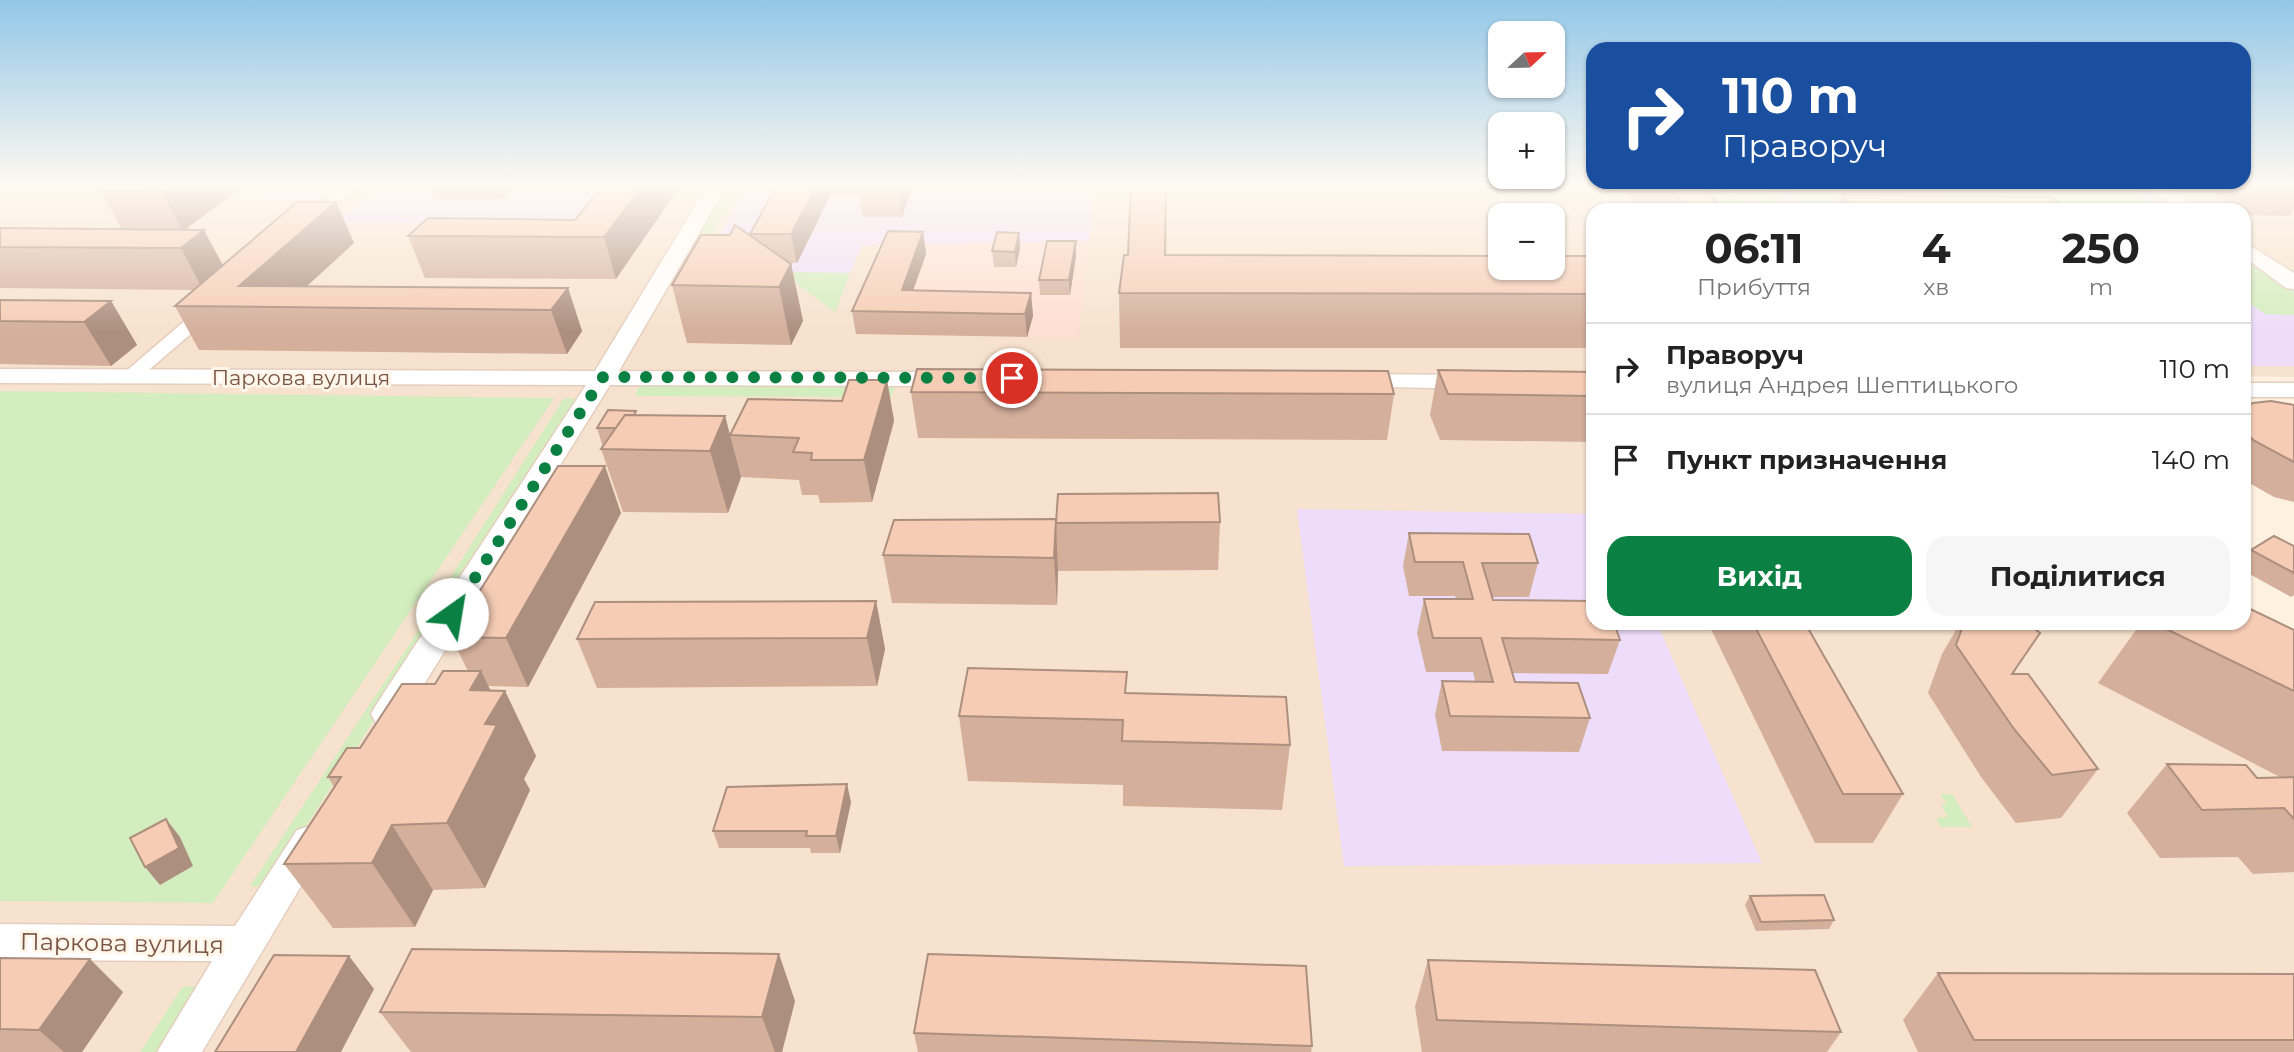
<!DOCTYPE html>
<html lang="uk">
<head>
<meta charset="utf-8">
<style>
	:root { --surface:#fff; --page:#f6f6f6; --text:#222; --muted:#767676; --line:#e0e0e0; --accent:#0b8043 }
	body { margin:0; font-family:Montserrat,sans-serif; background:var(--page); color:var(--text); height:100vh; display:flex; flex-direction:column; font-size:26px; white-space:nowrap }
	* { box-sizing:border-box; margin:0 }
	p { font-size:23px; color:var(--muted) }
	.icon { flex:none; width:38px; height:38px; fill:none; stroke:currentColor; stroke-width:2; stroke-linecap:round; stroke-linejoin:round }
	.map { position:relative; flex:1; overflow:hidden }
	.drawer { position:absolute; left:1586px; top:203px; width:665px; height:427px; display:flex; flex-direction:column; background:var(--surface); border-radius:21px; box-shadow:0 2px 5px #0004 }
	.drawer>* { flex:none }
	.banner { position:absolute; left:1586px; top:42px; width:665px; height:147px; border-radius:21px; box-shadow:0 2px 5px #0004; background:#1a4fa0; color:#fff; overflow:hidden }
	.needle { width:46px; rotate:68deg }
	.buttons { position:absolute; left:1488px; top:21px; display:grid; gap:14px }
	.buttons a { display:grid; place-items:center; width:77px; height:77px; border-radius:14px; background:var(--surface); box-shadow:0 2px 5px #0004; font-size:35px }
	.pin { position:absolute; display:grid; place-items:center; width:60px; height:60px; color:#fff; margin:-30px; border:4px solid #fff; border-radius:50%; box-shadow:0 2px 7px #0007 }
	.me { position:absolute; width:77px; margin:-38px; rotate:32deg; stroke-linejoin:round; filter:drop-shadow(0 0 5px #0008) }
	.turn { display:flex; align-items:center; gap:24px; height:147px; padding:0 21px; font-size:32px }
	.turn .icon { width:91px; height:91px; stroke-width:2.5 }
	.turn b { display:block; font-size:49px; line-height:60px }
	.eta { display:flex; justify-content:space-evenly; align-items:center; height:119px; text-align:center }
	.eta b { font-size:42px; font-weight:700; line-height:49px }
	.button { display:flex; gap:14px; margin-top:auto; padding:14px 21px }
	.button a { flex:1; height:80px; border-radius:21px; background:var(--accent); color:#fff; font-size:28px; font-weight:700; line-height:80px; text-align:center }
	.button a+a { background:var(--page); color:var(--text) }
	ul { padding:0; list-style:none }
	li { display:flex; align-items:center; gap:21px; height:91px; padding:0 21px; border-top:2px solid var(--line) }
	li div { flex:1 }
	li b { display:block; font-size:26px }
	li em { font-style:normal }
	.map>svg:first-child { display:block }
	.residential { fill:#f6e2ce; fill-rule:evenodd }
	.commercial { fill:#ffded3 }
	.education { fill:#eeddfa }
	.green { fill:#d3edbe }
	.lines { fill:none; stroke-linecap:round; stroke-linejoin:round }
	.pedestrian-casing { stroke:#e5cebe; stroke-width:3 }
	.minor-casing { stroke:#e5cebe; stroke-width:3 }
	.pedestrian { fill:#fff; fill-rule:evenodd }
	.minor { fill:#fff; fill-rule:evenodd }
	.wall { fill:#d4af9c }
	.shaded-wall { fill:#ac8f7f }
	.building { fill:#f6ccb5; stroke:#ac8f7f; stroke-width:2 }
	.route { stroke:#0b8043; stroke-width:12; stroke-dasharray:0 21.6 }
	.labels { text-anchor:middle; dominant-baseline:central; stroke-width:6; stroke-linejoin:round; paint-order:stroke }
	.street-label { font-size:21px; fill:#775445; stroke:#fff5e8 }
	.near-street-label { font-size:24px; fill:#775445; stroke:#fff5e8 }
</style>
</head>
<body>
<div class="map">
<svg width="2294" height="1052" viewBox="0 0 2294 1052">
	<rect width="100%" height="100%" fill="#fef1e0"/>
	<!-- residential -->
	<path class="residential" d="M0,185H2294V377L2244,376V210H1592V623H2178L2294,677V1052H0ZM1500,215H1552V268H1500Z"/>
	<!-- commercial -->
	<path class="commercial" d="M1089,241L1078,338L856,334L894,244Z"/>
	<!-- education -->
	<g class="education">
		<path d="M179,185H339L321,199L161,198Z"/>
		<path d="M380,185H602L569,225L337,222Z"/>
		<path d="M749,185H1095L1089,241L862,245L850,273L698,272Z"/>
		<path d="M1770,185H2146L2181,210H1791Z"/>
		<path d="M2244,254L2294,290V366H2244Z"/>
		<path d="M1297,509L1592,514V623H1657L1762,863L1344,866Z"/>
	</g>
	<!-- green -->
	<g class="green">
		<path d="M730,185H742L696,262L683,261Z"/>
		<path d="M1703,185H1706L1758,206L1756,210H1700L1692,198Z"/>
		<path d="M1715,185H1763L1777,202H1759Z"/>
		<path d="M1784,185H2128L2151,203L1799,202Z"/>
		<path d="M2244,260L2294,292V315L2265,314L2244,299Z"/>
		<path d="M781,272L850,273L835,312Z"/>
		<path d="M641,384H896L891,397L634,396Z"/>
		<path d="M0,391L554,398L213,903L0,901Z"/>
		<path d="M564,398L577,399L461,585L445,586Z"/>
		<path d="M451,600L267,887L250,886L438,601Z"/>
		<path d="M1940,794H1952L1972,827H1941L1936,818L1948,817L1941,805L1947,804Z"/>
		<path d="M183,986L204,988L163,1052H140Z"/>
	</g>
	<g class="lines">
		<defs>
			<g id="pedestrian">
				<path d="M343,185H359L317,223H307V217Z"/>
				<path d="M208,305L214,306V314L136,381H124L121,377L124,373L202,306Z"/>
			</g>
			<g id="minor">
				<path d="M708,185H727L619,371L953,372L962,374L965,379L962,384L953,386L610,385L400,723L388,727L376,723L371,714L376,705L586,385L0,383V369L595,371Z"/>
				<path d="M2146,185H2167L2199,210H2177Z"/>
				<path d="M2244,242L2294,273V289L2286,288L2244,257Z"/>
				<path d="M1354,374L1474,375L1483,377L1486,382L1483,387L1474,389L1345,386L1342,381L1345,376Z"/>
				<rect x="2244" y="383" width="50" height="14"/>
				<path d="M310,826L323,830L328,841L202,1052H157L212,961L0,960V924L235,926L297,830Z"/>
			</g>
		</defs>
		<!-- pedestrian casing -->
		<use href="#pedestrian" class="pedestrian-casing"/>
		<!-- minor casing -->
		<use href="#minor" class="minor-casing"/>
		<!-- pedestrian -->
		<use href="#pedestrian" class="pedestrian"/>
		<!-- minor -->
		<use href="#minor" class="minor"/>
	</g>
	<!-- wall -->
	<g class="wall">
		<path d="M111,185H244L185,230L223,265L336,202L354,243L307,286L568,288L582,331L567,354L199,350L175,306L194,290L0,288V228L122,229L100,191Z"/>
		<path d="M429,185H516L502,199H434Z"/>
		<path d="M604,185L616,279L425,278L408,236L575,220Z"/>
		<path d="M777,185H913L902,217H863L859,196H830L797,263H790L791,264L803,321L791,345L687,343L672,285L750,236Z"/>
		<path d="M1623,185H1703L1722,210H1638Z"/>
		<path d="M2221,185H2294V209L2290,216L2245,215L2244,214V210H2238L2215,195Z"/>
		<path d="M1841,195L2067,210H1835Z"/>
		<path d="M923,232L926,254L913,291L1031,293L1033,316L1027,337L856,334L852,311Z"/>
		<path d="M1019,233L1020,248L1016,267H994L992,251Z"/>
		<path d="M1128,255L1592,256V348H1120L1119,293Z"/>
		<path d="M1076,256L1070,295H1040L1039,280Z"/>
		<path d="M0,300L111,301L137,345L111,366L0,364Z"/>
		<path d="M1438,370L1592,372V442L1440,440L1430,415Z"/>
		<path d="M887,380L894,421L872,502L820,503L818,495H802L799,480L741,477L728,513L623,512L601,449L603,447L597,428L638,415L725,416L730,435L842,401Z"/>
		<path d="M911,392L1394,394L1387,440L918,438Z"/>
		<path d="M2294,405V502L2274,497L2244,480V407Z"/>
		<path d="M621,513L528,687L488,686L491,691H505L536,756L524,779L530,790L485,888L433,890L415,927L333,928L284,864L334,787L328,777L435,684L468,671L451,637Z"/>
		<path d="M894,520L1220,522L1218,570L1058,571L1057,605L892,603L883,555Z"/>
		<path d="M1409,533L1538,563L1529,597H1492L1493,600L1620,640L1608,674L1512,673L1515,682L1590,718L1579,752L1442,751L1435,715L1442,681H1475L1473,672H1426L1417,633L1424,599H1456L1455,596H1409L1403,566Z"/>
		<path d="M2294,546V595L2291,597L2244,571V560L2251,550Z"/>
		<path d="M876,601L885,649L877,686L597,688L577,639Z"/>
		<path d="M1708,623H1805L1903,794L1873,843H1815Z"/>
		<path d="M1960,623H2036L2014,674L2098,769L2061,818L2016,823L1981,777L1928,693L1942,654Z"/>
		<path d="M2141,623H2244L2294,630V872L2253,874L2238,857L2160,858L2127,813L2167,764L2257,778L2280,777L2098,683Z"/>
		<path d="M1127,693L1290,745L1282,810L1123,806V785L968,781L959,716Z"/>
		<path d="M851,802L840,853H811L810,848H719L713,831Z"/>
		<path d="M1750,896L1834,920L1829,929L1756,931L1745,905Z"/>
		<path d="M0,958L123,992L82,1052H0Z"/>
		<path d="M1428,960L1841,1032L1827,1052H1422L1415,1007Z"/>
		<path d="M1938,973L2294,974V1052H1918L1903,1020Z"/>
		<path d="M795,1001L782,1052H411L380,1012Z"/>
		<path d="M914,1033L1312,1046L1311,1052H918Z"/>
	</g>
	<!-- shaded-wall -->
	<g class="shaded-wall">
		<path d="M173,185H244L183,231L162,192Z"/>
		<path d="M497,185H516L502,199Z"/>
		<path d="M643,185H681L616,279L604,237Z"/>
		<path d="M817,185H828L830,196L797,263L791,234Z"/>
		<path d="M900,185H913L902,217L898,189Z"/>
		<path d="M336,202L354,243L284,307L239,286Z"/>
		<path d="M204,230L226,271L203,290L181,248Z"/>
		<path d="M923,232L926,254L905,313L902,290Z"/>
		<path d="M1019,233L1020,248L1016,267L1015,252Z"/>
		<path d="M1076,241V256L1070,295L1069,280Z"/>
		<path d="M791,264L803,321L791,345L779,287Z"/>
		<path d="M568,288L582,331L567,354L551,310Z"/>
		<path d="M1031,293L1033,316L1027,337L1025,314Z"/>
		<path d="M111,301L137,345L111,366L84,322Z"/>
		<path d="M887,380L894,421L872,502L864,460Z"/>
		<path d="M725,416L741,477L728,513L710,451Z"/>
		<path d="M605,466L621,513L528,687L506,638Z"/>
		<path d="M1056,523L1058,571L1057,605L1054,558Z"/>
		<path d="M876,601L885,649L877,686L867,638Z"/>
		<path d="M481,671L497,704L505,691L536,756L524,779L530,790L485,888L447,823L470,690Z"/>
		<path d="M847,784L851,802L840,853L836,836Z"/>
		<path d="M166,819L180,837L193,866L160,885L145,867Z"/>
		<path d="M392,825L433,890L415,927L372,863Z"/>
		<path d="M779,954L795,1001L782,1052H775L762,1017Z"/>
		<path d="M349,956L374,989L341,1052H296Z"/>
		<path d="M90,959L123,992L82,1052H64L39,1030Z"/>
	</g>
	<!-- building -->
	<g class="building">
		<path d="M111,185H173L162,192L100,191Z"/>
		<path d="M604,185H643L604,237L408,236L428,218L575,220Z"/>
		<path d="M777,185H817L791,234H750Z"/>
		<path d="M860,185H900L898,189H858Z"/>
		<path d="M1131,185H1166L1165,255L1500,256V268H1552V256H1592V294L1119,293L1124,255H1128Z"/>
		<path d="M1669,185H1703L1722,210H1686Z"/>
		<path d="M1841,195L2051,197L2067,210H1855Z"/>
		<path d="M297,202H336L239,286L568,288L551,310L175,306Z"/>
		<path d="M735,225L791,264L779,287L672,285L701,235H730Z"/>
		<path d="M0,228L204,230L181,248L0,247Z"/>
		<path d="M888,231L923,232L902,290L1031,293L1025,314L852,311Z"/>
		<path d="M997,232L1019,233L1015,252L992,251Z"/>
		<path d="M1047,241H1076L1069,280H1039Z"/>
		<path d="M0,300L111,301L84,322L0,321Z"/>
		<path d="M917,369L1388,371L1394,394L911,392Z"/>
		<path d="M1438,370L1592,372V396L1448,394Z"/>
		<path d="M849,380H887L864,460H811L812,453L793,452L799,438L730,435L748,399L842,401Z"/>
		<path d="M2271,401L2294,405V462L2253,440L2244,430V407L2253,403Z"/>
		<path d="M608,410L636,411L634,415H625L616,428H597Z"/>
		<path d="M625,415L725,416L710,451L601,449Z"/>
		<path d="M558,466H605L506,638L451,637Z"/>
		<path d="M1218,493L1220,522L1056,523L1058,494Z"/>
		<path d="M1056,519L1054,558L883,555L894,520Z"/>
		<path d="M1409,533L1529,534L1538,563H1482L1493,600L1592,601V623H1614L1620,640L1502,638L1515,682L1578,683L1590,718L1450,716L1442,681L1493,682L1481,638H1433L1424,599H1473L1463,562H1415Z"/>
		<path d="M2274,536L2294,546V573L2251,550Z"/>
		<path d="M876,601L867,638L577,639L595,602Z"/>
		<path d="M2244,606L2294,630V691L2154,623H2244Z"/>
		<path d="M1753,623H1805L1903,794H1843Z"/>
		<path d="M1964,623H2033L2031,626L2040,633L2012,674H2028L2098,769L2052,775L2014,729L1956,645Z"/>
		<path d="M968,668L1127,672L1125,693L1286,697L1290,745L1122,741L1123,720L959,716Z"/>
		<path d="M443,671H481L470,690L505,691L485,724L497,725L447,823L392,825L372,863L284,864L341,777H328L347,748H360L402,684H435Z"/>
		<path d="M2167,764L2246,765L2257,778L2294,777V819L2284,808L2202,810Z"/>
		<path d="M847,784L836,836H806L807,831H713L727,787Z"/>
		<path d="M166,819L179,848L145,867L130,838Z"/>
		<path d="M1824,895L1834,920L1761,922L1750,896Z"/>
		<path d="M412,949L779,954L762,1017L380,1012Z"/>
		<path d="M928,954L1306,966L1312,1046L914,1033Z"/>
		<path d="M274,955L349,956L296,1052H215Z"/>
		<path d="M0,958L90,959L39,1030L0,1029Z"/>
		<path d="M1428,960L1815,970L1841,1032L1437,1020Z"/>
		<path d="M1938,973L2294,974V1040H1974Z"/>
	</g>
	<!-- sky -->
	<linearGradient id="sky" x2="0" y2="1"><stop stop-color="#93c7e8"/><stop offset="0.56" stop-color="#fff9f1"/><stop offset="1" stop-color="#fff9f1" stop-opacity="0"/></linearGradient>
	<rect width="2294" height="332" fill="url(#sky)"/>
	<g class="lines">
		<!-- route -->
		<path class="route" d="M452,614L603,377L1012,378"/>
	</g>
	<g class="labels">
		<!-- street labels -->
		<g class="street-label">
			<text x="301" y="377">Паркова вулиця</text>
		</g>
		<!-- near-street labels -->
		<g class="near-street-label">
			<text transform="translate(122 943) rotate(1)">Паркова вулиця</text>
		</g>
	</g>
</svg>
<div class="buttons">
<a><svg class="needle" viewBox="-14 -14 28 28"><path d="M0-13l5 13h-10z" fill="#e53935"/><path d="M0 13l5-13h-10z" fill="#767676"/></svg></a>
<a>+</a>
<a>−</a>
</div>
<div class="pin" style="left:1012px;top:378px;background:#d93025"><svg class="icon" aria-label="arrive" viewBox="0 0 24 24"><path d="M6 21V4h12l-3 4 3 4H6"/></svg></div>
<svg class="me" style="left:452px;top:614px" viewBox="-20 -20 40 40"><circle r="19" fill="#fff"/><path d="M0-13L10 11 0 6-10 11z" fill="#0b8043"/></svg>
<div class="banner">
<div class="turn"><svg class="icon" aria-label="right" viewBox="0 0 24 24"><path d="M7 20v-9h11M14 6l5 5-5 5"/></svg><div><b>110 m</b>Праворуч</div></div>
</div>
<section class="drawer">
<div class="eta">
<div><b>06:11</b><p>Прибуття</p></div>
<div><b>4</b><p>хв</p></div>
<div><b>250</b><p>m</p></div>
</div>
<ul>
<li><svg class="icon" aria-label="right" viewBox="0 0 24 24"><path d="M7 20v-9h11M14 6l5 5-5 5"/></svg><div><b>Праворуч</b><p>вулиця Андрея Шептицького</p></div><em>110 m</em></li>
<li><svg class="icon" aria-label="arrive" viewBox="0 0 24 24"><path d="M6 21V4h12l-3 4 3 4H6"/></svg><div><b>Пункт призначення</b></div><em>140 m</em></li>
</ul>
<div class="button"><a>Вихід</a><a>Поділитися</a></div>
</section>
</div>
</body>
</html>
